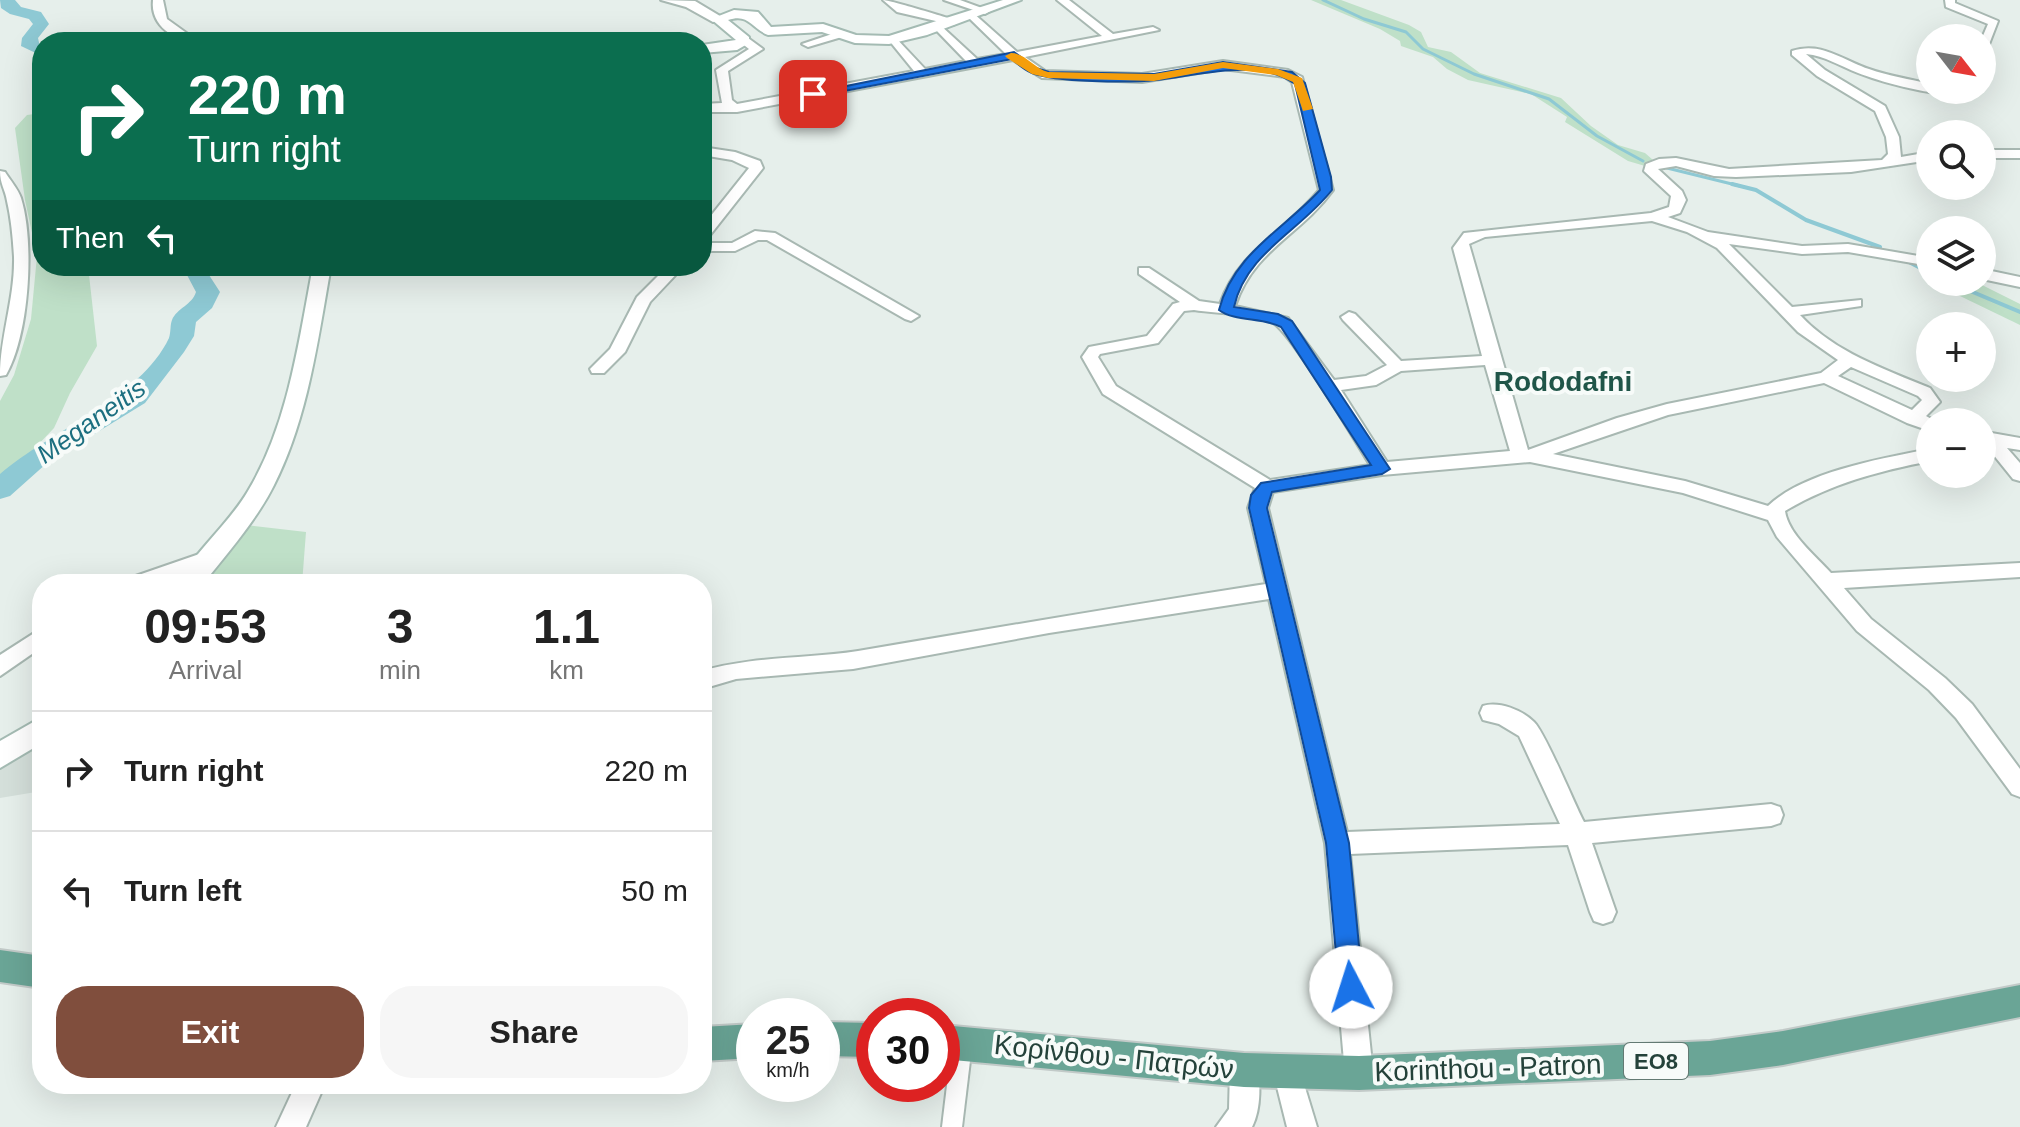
<!DOCTYPE html>
<html lang="en">
<head>
<meta charset="utf-8">
<style>
	:root { --surface:#fff; --page:#f6f6f6; --text:#222; --muted:#767676; --line:#e0e0e0; --accent:#804e3d }
	body { margin:0; font-family:Arial,sans-serif; background:var(--page); color:var(--text); height:100vh; display:flex; flex-direction:column; font-size:30px; white-space:nowrap }
	* { box-sizing:border-box; margin:0 }
	p { font-size:26px; color:var(--muted) }
	.icon { flex:none; width:44px; height:44px; fill:none; stroke:currentColor; stroke-width:2; stroke-linecap:round; stroke-linejoin:round }
	.map { position:relative; flex:1; overflow:hidden }
	.details { position:absolute; left:32px; top:574px; width:680px; height:520px; display:flex; flex-direction:column; background:var(--surface); border-radius:32px; box-shadow:0 8px 32px #0002 }
	.details>* { flex:none }
	.hud { position:absolute; left:32px; top:32px; width:680px; height:244px; border-radius:32px; box-shadow:0 8px 32px #0002; background:#0b6e4f; color:#fff; overflow:hidden }
	.needle { width:52px; rotate:121deg }
	.controls { position:absolute; left:1916px; top:24px; display:grid; gap:16px }
	.controls a { display:grid; place-items:center; width:80px; height:80px; border-radius:50%; background:var(--surface); box-shadow:0 8px 32px #0002; font-size:40px }
	.speed { position:absolute; left:736px; top:998px; display:flex; gap:16px; font-size:40px; font-weight:700; text-align:center }
	.speed>* { display:grid; place-content:center; width:104px; height:104px; border-radius:50%; background:var(--surface); box-shadow:0 8px 32px #0002; line-height:1 }
	.speed small { font-size:20px; font-weight:400 }
	.speed .limit { border:12px solid #d22; background:#fff; color:#111 }
	.pin { position:absolute; display:grid; place-items:center; width:68px; height:68px; color:#fff; margin:-34px; border-radius:16px; box-shadow:0 4px 12px #0006 }
	.me { position:absolute; width:88px; margin:-44px; rotate:355deg; stroke-linejoin:round; filter:drop-shadow(0 0 6px #0008) }
	.turn { display:flex; align-items:center; gap:28px; height:168px; padding:0 24px; font-size:36px }
	.turn .icon { width:104px; height:104px; stroke-width:2.5 }
	.turn b { display:block; font-size:56px; line-height:68px }
	.then { display:flex; align-items:center; height:76px; padding:0 24px; background:#0003; gap:16px; font-size:30px }
	.eta { display:flex; justify-content:space-evenly; align-items:center; height:136px; text-align:center }
	.eta b { font-size:48px; font-weight:700; line-height:56px }
	.cta { display:flex; gap:16px; margin-top:auto; padding:16px 24px }
	.cta a { flex:1; height:92px; border-radius:32px; background:var(--accent); color:#fff; font-size:32px; font-weight:700; line-height:92px; text-align:center }
	.cta a+a { background:var(--page); color:var(--text) }
	ul { padding:0; list-style:none }
	li { display:flex; align-items:center; gap:24px; height:120px; padding:0 24px; border-top:2px solid var(--line) }
	li div { flex:1 }
	li b { display:block; font-size:30px }
	li em { font-style:normal }
	.map>svg:first-child { display:block }
	.built { fill:#d4dfda }
	.green { fill:#bfe0c8 }
	.lines { fill:none; stroke-linecap:round; stroke-linejoin:round }
	.stream-far1 { stroke:#8ec9d4; stroke-width:3 }
	.stream { stroke:#8ec9d4; stroke-width:4 }
	.river { fill:#8ec9d4; fill-rule:evenodd }
	.pedestrian-casing { stroke:#a8b8b2; stroke-width:4 }
	.minor-casing { stroke:#a8b8b2; stroke-width:4 }
	.tertiary-casing { stroke:#a8b8b2; stroke-width:4 }
	.secondary-casing { stroke:#a4bbb3; stroke-width:4 }
	.primary-casing { stroke:#c2cac8; stroke-width:4 }
	.pedestrian { fill:#fff; fill-rule:evenodd }
	.minor { fill:#fff; fill-rule:evenodd }
	.tertiary { fill:#fff; fill-rule:evenodd }
	.secondary { fill:#fff; fill-rule:evenodd }
	.primary { fill:#6aa596; fill-rule:evenodd }
	.route { fill:#1a73e8; stroke:#114b97; stroke-width:2 }
	.slow { fill:#f59e0b }
	.labels { text-anchor:middle; dominant-baseline:central; stroke-width:8; stroke-linejoin:round; paint-order:stroke }
	.shield { fill:#f7fbf9; stroke:#637a73; stroke-width:2 }
	.shield-label { font-size:22px; font-weight:bold; fill:#24423a }
	.water-label { font-size:26px; font-style:italic; fill:#1c6f80; stroke:#f7fbf9 }
	.quarter-label { font-size:28px; font-weight:bold; fill:#1f5548; stroke:#f7fbf9 }
	.near-street-label { font-size:28px; fill:#24423a; stroke:#f7fbf9 }
</style>
</head>
<body>
<div class="map">
<svg width="2020" height="1127" viewBox="0 0 2020 1127">
	<rect width="100%" height="100%" fill="#e6efeb"/>
	<!-- built -->
	<path class="built" d="M42,733V791L0,798V761Z"/>
	<!-- green -->
	<g class="green">
		<path d="M1311,0H1341L1409,25L1421,32L1428,47L1451,52L1480,73L1561,98L1591,126L1618,145L1645,153L1653,160L1645,166L1628,161L1565,122L1567,117L1531,94L1468,80L1447,69L1433,57L1401,46L1400,41L1380,29Z"/>
		<path d="M42,113V266H88L97,346L70,393L54,428L16,468L0,479V401L14,375L31,319L37,256L25,200L15,128L27,115Z"/>
		<path d="M1931,282H1976L2020,304V325Z"/>
		<path d="M246,525L306,532L302,584H197Z"/>
	</g>
	<g class="lines">
		<!-- stream-far1 -->
		<g class="stream-far1">
			<path d="M1323,0L1364,19L1406,32L1423,49L1474,74L1549,99L1597,136L1643,161"/>
			<path d="M1663,167L1740,186"/>
		</g>
		<!-- stream -->
		<g class="stream">
			<path d="M1732,184L1756,190L1806,220L1880,247"/>
			<path d="M1907,261L1930,273"/>
			<path d="M1949,282L2020,312"/>
		</g>
		<!-- river -->
		<g class="river">
			<path d="M0,0H15L21,7L41,12L49,24L38,38L42,56L21,46L22,38L33,24L29,19L10,14L1,8Z"/>
			<path d="M189,266H211L209,275L220,292L212,308L196,322L194,336L184,352L145,403L47,463L10,496L0,499V474C51,430 140,399 169,338C171,332 170,325 172,320C177,308 192,305 196,292L187,275Z"/>
		</g>
		<defs>
			<path id="pedestrian" d="M962,1034L969,1037L972,1044L962,1127H942L952,1044L955,1037Z"/>
			<g id="minor">
				<path d="M153,0H163L167,19L199,42C175,42 150,26 153,0Z"/>
				<path d="M883,0C889,0 953,19 959,22L953,25L897,12Z"/>
				<path d="M944,0H960L990,11L985,14Z"/>
				<path d="M1057,0H1069L1113,34L1153,27L1159,30L1025,57L1045,71L1142,74L1223,61L1288,70L1302,77L1333,190C1300,236 1254,249 1235,306L1288,318L1334,380L1366,376L1387,365L1343,320L1341,317L1349,312L1355,314L1401,361L1482,356L1453,248L1464,233L1651,213L1669,207L1671,196L1644,171L1646,164L1659,159L1676,158L1729,169L1882,160L1888,154L1886,137L1875,111L1817,76L1792,55V51C1821,41 1842,60 1869,69C1888,76 1910,79 1930,84V90H1979C1959,104 1883,83 1858,73C1840,66 1825,56 1806,54L1825,70L1885,106L1899,137L1901,157L1930,152V160L1851,172L1736,177L1714,176L1676,166L1658,169L1682,191L1686,200L1680,213L1668,217L1708,232L1802,246L1848,244L1930,258V266L1848,252L1802,254L1729,244L1792,307L1861,300V306L1800,315C1834,352 1884,369 1930,388L1940,402L1926,416L1937,422H1930V431L1907,423L1824,383L1668,415L1553,454L1685,481L1768,506C1803,472 1883,458 1930,449V461C1879,471 1830,484 1785,511C1788,534 1816,556 1831,573L2020,563V577L1844,588L1871,619L1945,678L1972,704L2020,769V797L2012,794L1956,718L1929,690L1857,631L1777,537L1768,520L1683,493L1530,462L1382,475L1273,492L1268,508L1347,832L1560,824L1519,736L1499,724L1483,720L1480,713L1483,706C1499,701 1522,710 1534,722C1546,734 1574,803 1584,822L1771,804L1780,807L1783,815L1780,823L1771,826L1592,843L1616,912L1612,921L1603,924L1594,921L1590,912L1568,845L1350,854L1373,1073L1369,1083L1359,1087L1349,1083L1345,1073L1325,843L1269,599L1049,633L853,669L736,679L702,689V671C753,656 806,659 858,651C994,628 1130,605 1266,584L1248,508L1255,488L1103,394L1082,357L1089,347L1147,336L1173,304L1180,302L1139,274V268H1149L1199,301L1220,304C1238,251 1286,231 1319,190L1292,82L1285,77L1223,69L1142,82L1042,78L1013,60L737,112H702V104L722,103L716,70L749,49L740,42V38H748L763,49L728,71L732,100L737,104L914,71L888,39L894,36L925,69L966,61L935,29V25L939,24L977,59L1006,54L968,17V13L972,12L1017,52L1102,36ZM1652,221L1687,232L1717,248L1798,332L1838,360L1821,373L1667,404L1617,418L1528,450L1469,244L1485,237ZM1194,310C1219,314 1250,313 1273,323C1291,332 1355,441 1370,465L1270,480L1116,386L1098,357L1100,354L1158,343L1184,311ZM1485,365L1510,451L1387,462L1341,390L1376,385L1401,371ZM1851,367L1918,396L1922,400L1912,410L1838,376Z"/>
				<path d="M1945,0H1955V3L1998,21L1986,52L1982,53V38L1988,24L1946,7Z"/>
				<path d="M841,31L847,34L845,36L808,47L802,44Z"/>
				<path d="M702,147L735,152L760,161L763,168L707,239L702,240V227L749,168L732,160L702,155Z"/>
				<rect x="1982" y="150" width="38" height="8"/>
				<path d="M0,171L5,172C10,180 18,189 21,198C35,243 29,335 6,375L0,376C0,336 15,298 14,257C13,239 11,218 7,201C5,189 0,184 0,171Z"/>
				<path d="M755,231L775,233L919,316L911,321L905,319L767,240H758L735,251H702V243H732Z"/>
				<path d="M668,266H684L650,302L625,352L604,373H592L590,369L610,349L637,297Z"/>
				<path d="M1982,269L2020,277V287L1982,279Z"/>
				<path d="M1986,432L2020,438V450L2007,448L2020,463V481L2013,479L1988,448L1982,450V433Z"/>
				<path d="M211,550L218,552L221,557L218,562L156,584H124L127,579Z"/>
				<path d="M42,628V647L0,676V655Z"/>
				<path d="M1244,1056L1254,1060C1262,1078 1261,1110 1252,1127H1216L1229,1109L1230,1070L1234,1060Z"/>
				<path d="M1287,1057L1297,1061L1317,1127H1287L1273,1071L1277,1061Z"/>
				<path d="M296,1084H325L306,1127H276Z"/>
			</g>
			<path id="tertiary" d="M661,0L695,1L725,19L713,22L686,7Z"/>
			<g id="secondary">
				<path d="M1003,0H1021L927,35L889,44L855,43L822,32L768,35C751,28 749,13 728,20L749,37V43L737,50L702,53V45L736,40L711,19L734,10L758,12L771,27L823,24L856,35L889,36Z"/>
				<path d="M313,266H331C318,339 308,418 274,485C256,521 228,552 203,584H177C196,550 228,525 248,491C288,425 299,340 313,266Z"/>
				<path d="M42,717V743L0,768V741Z"/>
			</g>
			<g id="primary">
				<path d="M0,950L42,956V988L0,982Z"/>
				<path d="M2020,985V1017L1783,1065L1710,1075L1359,1090L1244,1087L942,1059V1025L1244,1053L1359,1056L1710,1041L1783,1031Z"/>
				<path d="M822,1022L874,1023V1057L822,1056Z"/>
				<path d="M754,1024V1058L702,1061V1027Z"/>
			</g>
		</defs>
		<!-- pedestrian casing -->
		<use href="#pedestrian" class="pedestrian-casing"/>
		<!-- minor casing -->
		<use href="#minor" class="minor-casing"/>
		<!-- tertiary casing -->
		<use href="#tertiary" class="tertiary-casing"/>
		<!-- secondary casing -->
		<use href="#secondary" class="secondary-casing"/>
		<!-- primary casing -->
		<use href="#primary" class="primary-casing"/>
		<!-- pedestrian -->
		<use href="#pedestrian" class="pedestrian"/>
		<!-- minor -->
		<use href="#minor" class="minor"/>
		<!-- tertiary -->
		<use href="#tertiary" class="tertiary"/>
		<!-- secondary -->
		<use href="#secondary" class="secondary"/>
		<!-- primary -->
		<use href="#primary" class="primary"/>
	</g>
	<!-- route -->
	<path class="route" d="M1014,52L1036,68L1049,72L1154,74L1223,62L1292,72L1305,83L1331,177L1332,190C1300,231 1246,253 1234,307L1278,314L1292,321L1390,469L1382,474L1272,492L1267,508L1349,843L1363,987L1360,996L1351,999L1342,996L1339,987L1326,843L1249,508L1251,495L1261,483L1371,465L1281,327C1262,317 1235,322 1219,310C1233,254 1283,230 1320,190L1295,84C1259,57 1196,76 1156,80C1129,83 1055,82 1032,73C1024,70 1018,64 1012,59L813,97L807,94Z"/>
	<!-- slow -->
	<path class="slow" d="M1011,53C1025,53 1034,68 1048,72L1154,74L1223,62L1278,69L1302,78L1313,109L1303,111L1293,82L1276,75L1223,68L1154,81L1048,78L1032,74L1007,58L1005,56Z"/>
	<g class="labels">
		<!-- shield labels -->
		<rect class="shield" x="1624" y="1043" width="64" height="36" rx="6"/>
		<g class="shield-label">
			<text x="1656" y="1061">ΕΟ8</text>
		</g>
		<!-- water labels -->
		<g class="water-label">
			<text transform="translate(91 421) rotate(-35)">Meganeitis</text>
		</g>
		<!-- quarter labels -->
		<g class="quarter-label">
			<text x="1563" y="381">Rododafni</text>
		</g>
		<!-- near-street labels -->
		<g class="near-street-label">
			<text transform="translate(1114 1057) rotate(6)">Κορίνθου - Πατρών</text>
			<text transform="translate(1488 1068) rotate(-2)">Korinthou - Patron</text>
		</g>
	</g>
</svg>
<div class="controls">
<a><svg class="needle" viewBox="-14 -14 28 28"><path d="M0-13l5 13h-10z" fill="#e53935"/><path d="M0 13l5-13h-10z" fill="#767676"/></svg></a>
<a><svg class="icon" aria-label="search" viewBox="0 0 24 24"><circle cx="10" cy="10" r="6"/><path d="M15 15l6 6"/></svg></a>
<a><svg class="icon" aria-label="layers" viewBox="0 0 24 24"><path d="M12 4l9 5-9 5-9-5zM3 14l9 5 9-5"/></svg></a>
<a>+</a>
<a>−</a>
</div>
<div class="speed"><div>25<small>km/h</small></div><div class="limit">30</div></div>
<div class="pin" style="left:813px;top:94px;background:#d93025"><svg class="icon" aria-label="arrive" viewBox="0 0 24 24"><path d="M6 21V4h12l-3 4 3 4H6"/></svg></div>
<svg class="me" style="left:1351px;top:987px" viewBox="-20 -20 40 40"><circle r="19" fill="#fff"/><path d="M0-13L10 11 0 6-10 11z" fill="#1a73e8"/></svg>
<div class="hud">
<div class="turn"><svg class="icon" aria-label="right" viewBox="0 0 24 24"><path d="M7 20v-9h11M14 6l5 5-5 5"/></svg><div><b>220 m</b>Turn right</div></div>
<div class="then">Then<svg class="icon" aria-label="left" viewBox="0 0 24 24"><path d="M17 20v-9H6M10 6l-5 5 5 5"/></svg></div>
</div>
<section class="details">
<div class="eta">
<div><b>09:53</b><p>Arrival</p></div>
<div><b>3</b><p>min</p></div>
<div><b>1.1</b><p>km</p></div>
</div>
<ul>
<li><svg class="icon" aria-label="right" viewBox="0 0 24 24"><path d="M7 20v-9h11M14 6l5 5-5 5"/></svg><div><b>Turn right</b></div><em>220 m</em></li>
<li><svg class="icon" aria-label="left" viewBox="0 0 24 24"><path d="M17 20v-9H6M10 6l-5 5 5 5"/></svg><div><b>Turn left</b></div><em>50 m</em></li>
</ul>
<div class="cta"><a>Exit</a><a>Share</a></div>
</section>
</div>
</body>
</html>
